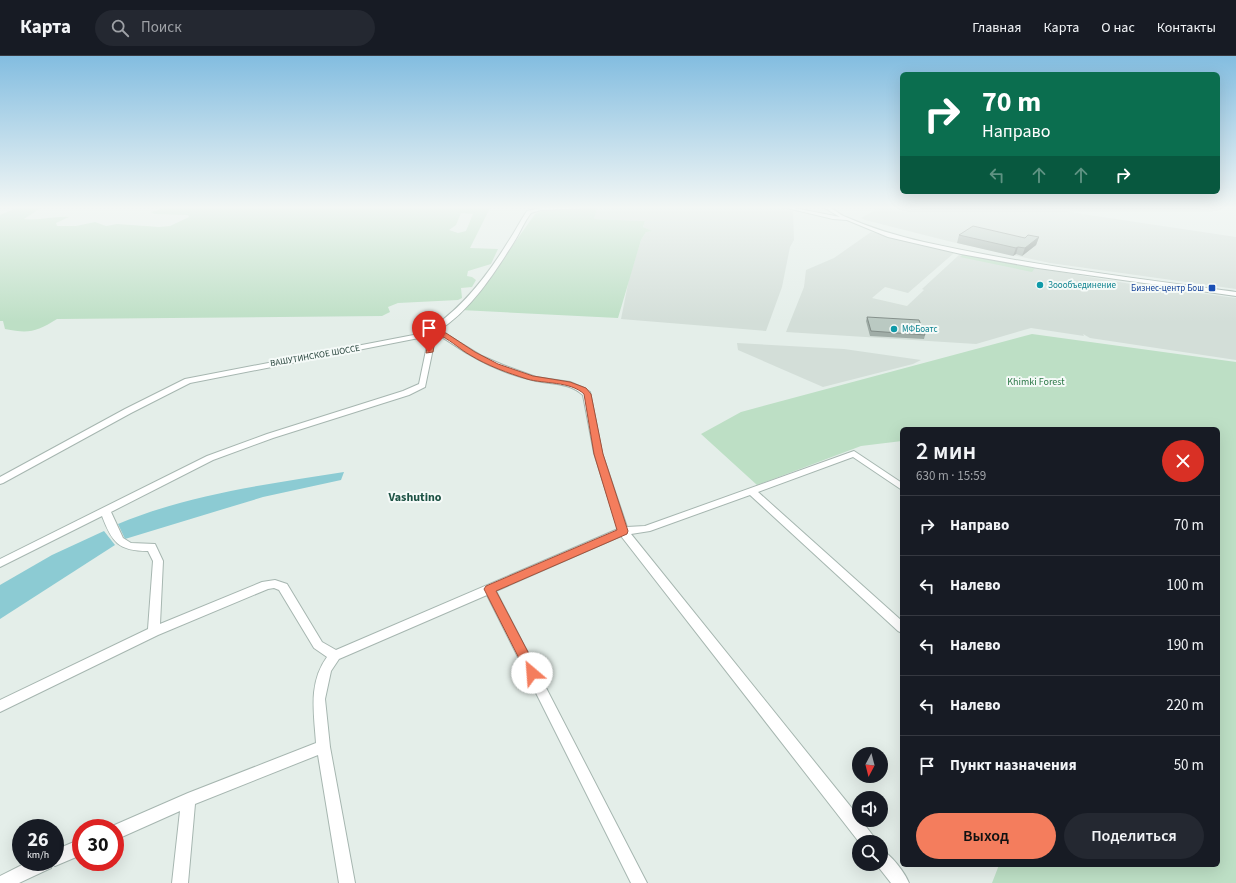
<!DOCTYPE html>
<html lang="ru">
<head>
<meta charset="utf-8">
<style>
	:root { --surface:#171b24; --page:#242831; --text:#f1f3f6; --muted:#9ea1a6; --line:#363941; --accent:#f47d5d }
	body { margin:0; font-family:"Source Sans 3",sans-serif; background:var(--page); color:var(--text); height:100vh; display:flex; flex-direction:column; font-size:15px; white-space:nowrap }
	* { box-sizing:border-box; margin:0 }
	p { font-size:13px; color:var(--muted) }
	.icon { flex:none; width:22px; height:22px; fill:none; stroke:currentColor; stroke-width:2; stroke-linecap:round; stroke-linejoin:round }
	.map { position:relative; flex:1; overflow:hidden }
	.sheet { position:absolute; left:900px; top:371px; width:320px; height:440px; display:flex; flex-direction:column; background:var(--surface); border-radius:6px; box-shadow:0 4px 16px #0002 }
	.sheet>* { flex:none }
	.banner { position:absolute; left:900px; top:16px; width:320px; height:122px; border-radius:6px; box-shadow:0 4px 16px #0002; background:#0b6e4f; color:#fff; overflow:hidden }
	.needle { width:26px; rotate:187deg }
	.buttons { position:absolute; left:852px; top:691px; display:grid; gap:8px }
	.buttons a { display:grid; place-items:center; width:36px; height:36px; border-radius:50%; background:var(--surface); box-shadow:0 4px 16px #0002; font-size:20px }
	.speed { position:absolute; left:12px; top:763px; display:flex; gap:8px; font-size:20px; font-weight:700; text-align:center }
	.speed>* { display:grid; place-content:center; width:52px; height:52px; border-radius:50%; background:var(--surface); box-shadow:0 4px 16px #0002; line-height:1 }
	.speed small { font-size:10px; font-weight:400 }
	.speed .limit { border:6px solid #d22; background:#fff; color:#111 }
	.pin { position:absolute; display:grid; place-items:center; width:34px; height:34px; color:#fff; margin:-41px -17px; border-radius:50% 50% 50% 0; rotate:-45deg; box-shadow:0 0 4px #0007 }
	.pin .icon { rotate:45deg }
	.me { position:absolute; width:44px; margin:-22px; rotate:333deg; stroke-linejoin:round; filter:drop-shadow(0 0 3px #0008) }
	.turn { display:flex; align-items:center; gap:14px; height:84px; padding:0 16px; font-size:18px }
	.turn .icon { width:52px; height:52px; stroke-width:2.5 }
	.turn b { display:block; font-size:28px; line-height:34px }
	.lanes { display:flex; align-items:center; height:38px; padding:0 16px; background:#0003; justify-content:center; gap:20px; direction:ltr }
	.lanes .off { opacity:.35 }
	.round { display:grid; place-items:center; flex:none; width:42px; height:42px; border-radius:21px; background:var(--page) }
	.head { display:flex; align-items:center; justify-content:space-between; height:68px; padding:0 16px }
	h1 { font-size:24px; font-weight:600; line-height:30px }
	.action { display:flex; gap:8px; margin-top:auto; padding:8px 16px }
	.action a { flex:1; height:46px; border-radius:24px; background:var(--accent); color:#111; font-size:16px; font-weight:600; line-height:46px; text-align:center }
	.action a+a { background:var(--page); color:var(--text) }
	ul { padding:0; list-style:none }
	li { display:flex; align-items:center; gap:12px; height:60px; padding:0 16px; border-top:1px solid var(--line) }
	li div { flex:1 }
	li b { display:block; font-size:15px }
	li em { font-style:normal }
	header { display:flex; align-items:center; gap:24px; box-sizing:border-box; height:56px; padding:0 20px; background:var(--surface); border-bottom:1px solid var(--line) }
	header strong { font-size:19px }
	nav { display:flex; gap:22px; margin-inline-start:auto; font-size:14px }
	.search { width:280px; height:36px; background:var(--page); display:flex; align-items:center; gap:10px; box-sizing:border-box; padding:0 14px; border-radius:22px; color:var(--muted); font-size:15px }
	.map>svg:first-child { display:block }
	.built { fill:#d3ded8 }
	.green { fill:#bddfc5; fill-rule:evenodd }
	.water { fill:#8ccbd3 }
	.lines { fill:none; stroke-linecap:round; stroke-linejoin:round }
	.minor-casing { stroke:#a6b6b0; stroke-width:2 }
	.minor { fill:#fff; fill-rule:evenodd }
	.wall { fill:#a0ada7 }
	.shaded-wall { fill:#828d88 }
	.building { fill:#bac9c2; stroke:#828d88 }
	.route { fill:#f47d5d; stroke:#9f513c }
	.culture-dot { fill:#0f9aa8; stroke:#f5faf8; stroke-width:1.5 }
	.transit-dot { fill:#1a4fb4; stroke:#f5faf8; stroke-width:1.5 }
	.labels { text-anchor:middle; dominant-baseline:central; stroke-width:4; stroke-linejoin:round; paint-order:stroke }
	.far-culture-label { font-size:9px; fill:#0d838f; stroke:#f5faf8; text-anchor:start }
	.far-transit-label { font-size:9px; fill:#164399; stroke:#f5faf8; text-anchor:end }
	.far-street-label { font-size:9px; fill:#234038; stroke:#f5faf8 }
	.park-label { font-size:10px; fill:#2c7847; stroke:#f5faf8 }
	.quarter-label { font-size:12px; font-weight:bold; fill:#1e5345; stroke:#f5faf8 }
</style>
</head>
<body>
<header>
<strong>Карта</strong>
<div class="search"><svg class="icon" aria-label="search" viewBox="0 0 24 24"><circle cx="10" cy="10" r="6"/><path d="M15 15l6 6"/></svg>Поиск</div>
<nav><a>Главная</a><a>Карта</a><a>О нас</a><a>Контакты</a></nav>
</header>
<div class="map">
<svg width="1236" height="827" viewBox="0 0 1236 827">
	<rect width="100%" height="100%" fill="#e4eee9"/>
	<!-- built -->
	<g class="built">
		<path d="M626,151H773L793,155L794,184L790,191L782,231L766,275L621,263L629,223L641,184L646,176L651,175L643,171L645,165L594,163L597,153Z"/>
		<path d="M863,151H1031L1080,157L1092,167L1082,158L1236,181V233L1050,207L952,186L865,164L861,162L875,154Z"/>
		<path d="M871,176L954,197L908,237L885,231L872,242L907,250L924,234L922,233L959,199L1131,228L1236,242V304L1090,282L1083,278L1084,280L1031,272L976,288L786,276L804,231L806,214L834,202Z"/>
		<path d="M737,287L844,293L921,304L913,308L823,331L738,294Z"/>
	</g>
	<!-- green -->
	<g class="green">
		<path d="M18,151H42L24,163C38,165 54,160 69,161L56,167L57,170H76L95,166L106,170L117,168L159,171L170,170L189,161L188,159L154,158L151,156L167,151L490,152L470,192L498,193L491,208L468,215L467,220L472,221L476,224L472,231L461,232L462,242L458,244L398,247L388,251L390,256L382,260L57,263C36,276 29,278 5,273L3,265H0V159ZM461,157L473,158L466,175L458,177L449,174L456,169Z"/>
		<path d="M597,153L594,163L645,165L643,171L652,175L646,176L641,184L618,262L461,254L501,206L535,158L544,154Z"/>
		<path d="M963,198L1035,212L1032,216L960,201Z"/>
		<path d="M1032,278L1236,306V827H992L999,809H1218V373H902V385L861,390L757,429L701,378L741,356Z"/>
	</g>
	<!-- water -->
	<g class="water">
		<path d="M344,416L341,424L263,441L125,483L118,468C190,438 268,428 344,416Z"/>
		<path d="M104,475L115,489L0,563V529L52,499Z"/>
	</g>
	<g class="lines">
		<defs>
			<g id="minor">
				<path d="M597,151L595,152L541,154L531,157C524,166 520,177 514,186C494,218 470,255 438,275L451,281L482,300L503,309L536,321L570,326L584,332L590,336L602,397L627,471L645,470L854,395L902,427V434L853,401L758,436L902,565V577L898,575L750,439L650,475L631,478L859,761V764H861L874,781L877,786H859L621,480L496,535L647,827H631L487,539L339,603L331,615L325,643L330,691L355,827H339L318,699L195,748L188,827H172L180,755L115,784V772H109L110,771L188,737L316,687C314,657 308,627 327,601L314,592L279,534L274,532L268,533L158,579L0,656V644L148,573L153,505L148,495C118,495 112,486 102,460L0,511V503L207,400L267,378L403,335L419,328L429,280L190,327L131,357L3,427L0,428V421L125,353L185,323L424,277C460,255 486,222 508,186C515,176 520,165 527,155L541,152ZM436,278C448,284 458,292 470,299C490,311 514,320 536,325C553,328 570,327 583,339L594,397L618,473L336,594L322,586L287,528L275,524L262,526L160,568L163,505L155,488L131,487L123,482L111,456L213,404L273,382L409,339L425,331Z"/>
				<path d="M783,151H789L840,161L823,151C831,149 839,159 846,161C871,172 897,180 924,186C1027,209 1132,222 1236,236V240L1038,212L961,198L888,181L847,164L833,163Z"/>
				<path d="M81,783V799L55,810L52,808L51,812L19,827H0V820L28,806H55V794Z"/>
				<path d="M881,794C891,798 905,817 909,827H891L876,808H881Z"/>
			</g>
		</defs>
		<!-- minor casing -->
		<use href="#minor" class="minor-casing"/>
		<!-- minor -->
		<use href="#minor" class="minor"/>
	</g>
	<!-- wall -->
	<g class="wall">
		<path d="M959,179L1025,182L1039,181L1036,189L1022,200L1016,198L1013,200L957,187Z"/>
		<path d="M867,261L925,279L924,283L870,280L866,265Z"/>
	</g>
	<!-- shaded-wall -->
	<g class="shaded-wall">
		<path d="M1039,181L1036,189L1022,200L1025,192Z"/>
		<path d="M1018,191L1016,198L1013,200L1016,192Z"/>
	</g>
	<!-- building -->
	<g class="building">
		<path d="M973,170L1025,182L1028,179L1039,181L1025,192L1018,191L1016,192L959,179Z"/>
		<path d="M867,261L919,264L925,279L871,275Z"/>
	</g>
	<!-- sky -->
	<linearGradient id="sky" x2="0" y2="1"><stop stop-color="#83bde0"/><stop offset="0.57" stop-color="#f3f7f5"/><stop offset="1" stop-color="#f3f7f5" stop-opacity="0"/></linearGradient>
	<rect width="1236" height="266" fill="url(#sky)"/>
	<!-- route -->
	<path class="route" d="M431,274L446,277L475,296L498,308L533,320L570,326L586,332L591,338L603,398L628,475L627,478L496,535L539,617L537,620L532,622L528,620L484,533L486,530L617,474L594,398L584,338C570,325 544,328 527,323C508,317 488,310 470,299C459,293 449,282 436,278L433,296L426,297Z"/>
	<!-- markers -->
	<g class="culture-dot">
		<circle cx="1040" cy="229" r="4"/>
		<circle cx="894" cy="273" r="4"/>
	</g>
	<rect class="transit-dot" x="1208" y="228" width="8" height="8" rx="2"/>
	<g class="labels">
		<!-- far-culture labels -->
		<g class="far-culture-label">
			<text x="1048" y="229">Зоообъединение</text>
			<text x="902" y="273">МФБоатс</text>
		</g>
		<!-- far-transit labels -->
		<g class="far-transit-label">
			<text x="1204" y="232">Бизнес-центр Бош</text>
		</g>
		<!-- far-street labels -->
		<g class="far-street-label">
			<text transform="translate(315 300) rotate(-10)">ВАШУТИНСКОЕ ШОССЕ</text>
		</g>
		<!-- park labels -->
		<g class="park-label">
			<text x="1036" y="326">Khimki Forest</text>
		</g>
		<!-- quarter labels -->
		<g class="quarter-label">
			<text x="415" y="441">Vashutino</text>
		</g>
	</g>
</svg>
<div class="buttons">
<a><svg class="needle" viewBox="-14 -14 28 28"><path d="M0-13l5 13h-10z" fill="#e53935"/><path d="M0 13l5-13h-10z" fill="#9ea1a6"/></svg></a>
<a><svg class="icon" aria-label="sound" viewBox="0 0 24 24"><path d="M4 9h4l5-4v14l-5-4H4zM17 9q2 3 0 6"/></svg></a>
<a><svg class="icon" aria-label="search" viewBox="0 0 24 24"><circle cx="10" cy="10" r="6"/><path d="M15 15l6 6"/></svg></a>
</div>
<div class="speed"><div>26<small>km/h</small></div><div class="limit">30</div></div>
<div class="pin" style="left:429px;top:296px;background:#d93025"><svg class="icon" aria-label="arrive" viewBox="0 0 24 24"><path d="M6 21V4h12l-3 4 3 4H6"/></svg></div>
<svg class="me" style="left:532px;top:617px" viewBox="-20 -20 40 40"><circle r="19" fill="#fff"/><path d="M0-13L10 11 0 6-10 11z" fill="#f47d5d"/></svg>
<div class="banner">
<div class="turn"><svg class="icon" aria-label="right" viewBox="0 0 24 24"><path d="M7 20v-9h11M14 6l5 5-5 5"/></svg><div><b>70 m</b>Направо</div></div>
<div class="lanes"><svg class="icon off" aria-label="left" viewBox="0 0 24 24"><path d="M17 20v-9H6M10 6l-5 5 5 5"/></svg><svg class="icon off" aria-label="ahead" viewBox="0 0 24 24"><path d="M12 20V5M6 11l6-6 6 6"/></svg><svg class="icon off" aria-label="ahead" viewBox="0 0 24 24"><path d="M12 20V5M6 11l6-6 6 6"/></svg><svg class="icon" aria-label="right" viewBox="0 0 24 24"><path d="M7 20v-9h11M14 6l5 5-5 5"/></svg></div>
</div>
<section class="sheet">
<div class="head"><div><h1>2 мин</h1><p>630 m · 15:59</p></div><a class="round" style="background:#d93025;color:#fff"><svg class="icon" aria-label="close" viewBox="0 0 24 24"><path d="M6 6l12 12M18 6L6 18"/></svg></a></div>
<ul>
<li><svg class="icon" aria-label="right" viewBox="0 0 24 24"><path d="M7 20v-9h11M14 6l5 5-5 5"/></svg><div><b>Направо</b></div><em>70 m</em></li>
<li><svg class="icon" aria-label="left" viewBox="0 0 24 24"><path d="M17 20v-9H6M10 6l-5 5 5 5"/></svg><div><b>Налево</b></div><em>100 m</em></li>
<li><svg class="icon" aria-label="left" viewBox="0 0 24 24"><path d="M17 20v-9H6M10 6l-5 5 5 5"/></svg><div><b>Налево</b></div><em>190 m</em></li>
<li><svg class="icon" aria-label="left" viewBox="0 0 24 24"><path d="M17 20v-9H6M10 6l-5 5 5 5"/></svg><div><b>Налево</b></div><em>220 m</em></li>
<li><svg class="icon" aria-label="arrive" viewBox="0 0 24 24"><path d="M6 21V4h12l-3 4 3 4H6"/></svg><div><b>Пункт назначения</b></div><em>50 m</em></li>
</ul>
<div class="action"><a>Выход</a><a>Поделиться</a></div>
</section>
</div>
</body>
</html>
